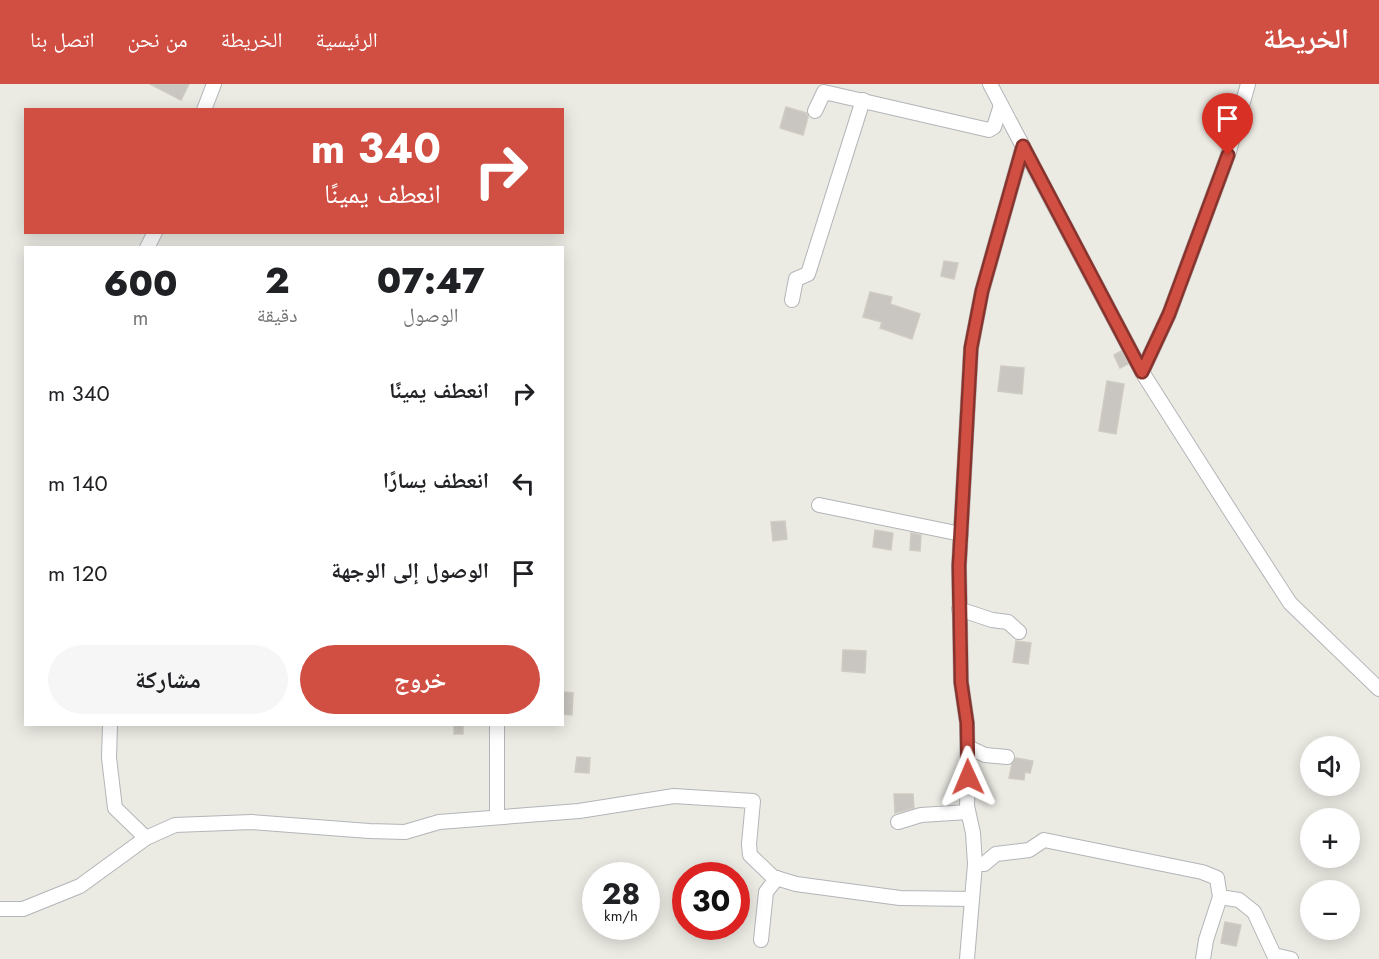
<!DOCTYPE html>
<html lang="ar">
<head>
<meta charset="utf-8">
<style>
	:root { --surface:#fff; --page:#f6f6f6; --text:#202124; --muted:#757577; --accent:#d14e43 }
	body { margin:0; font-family:Jost,"Noto Naskh Arabic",sans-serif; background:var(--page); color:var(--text); direction:rtl; height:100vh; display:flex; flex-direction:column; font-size:22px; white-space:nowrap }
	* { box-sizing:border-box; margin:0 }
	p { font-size:20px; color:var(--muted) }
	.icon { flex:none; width:33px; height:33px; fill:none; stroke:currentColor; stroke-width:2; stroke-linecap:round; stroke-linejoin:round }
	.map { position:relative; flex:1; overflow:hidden; direction:ltr }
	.sheet { position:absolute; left:24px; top:162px; width:540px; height:480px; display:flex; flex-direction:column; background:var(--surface); border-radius:0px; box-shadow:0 3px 15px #0003; direction:rtl }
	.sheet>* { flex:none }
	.top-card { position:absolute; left:24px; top:24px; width:540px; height:126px; border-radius:0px; box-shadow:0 3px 15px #0003; direction:rtl; background:#d14e43; color:#fff; overflow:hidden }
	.tools { position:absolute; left:1300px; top:652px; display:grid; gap:12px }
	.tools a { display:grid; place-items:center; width:60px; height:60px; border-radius:50%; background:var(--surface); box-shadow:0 3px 15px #0003; font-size:30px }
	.speed { position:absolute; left:582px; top:778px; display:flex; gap:12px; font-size:30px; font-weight:700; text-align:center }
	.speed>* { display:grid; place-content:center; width:78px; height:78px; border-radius:50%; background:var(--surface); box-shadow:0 3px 15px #0003; line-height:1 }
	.speed small { font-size:15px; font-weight:400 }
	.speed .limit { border:9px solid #d22; background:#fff; color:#111 }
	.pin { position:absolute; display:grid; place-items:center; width:51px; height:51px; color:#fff; margin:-62px -26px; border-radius:50% 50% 50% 0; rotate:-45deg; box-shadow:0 0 6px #0007 }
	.pin .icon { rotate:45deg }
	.me { position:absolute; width:66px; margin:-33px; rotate:359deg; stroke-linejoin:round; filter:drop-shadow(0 0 4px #0008) }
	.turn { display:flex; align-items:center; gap:21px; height:126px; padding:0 24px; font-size:27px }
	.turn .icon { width:78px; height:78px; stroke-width:2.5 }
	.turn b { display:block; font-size:42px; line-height:51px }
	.eta { display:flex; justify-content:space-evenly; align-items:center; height:102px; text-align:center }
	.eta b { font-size:36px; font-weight:800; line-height:42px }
	.action { display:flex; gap:12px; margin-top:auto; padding:12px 24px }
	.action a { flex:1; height:69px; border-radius:36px; background:var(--accent); color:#fff; font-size:24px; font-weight:800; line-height:69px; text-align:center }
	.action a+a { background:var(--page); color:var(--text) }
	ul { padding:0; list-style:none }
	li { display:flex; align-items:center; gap:18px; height:90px; padding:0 24px }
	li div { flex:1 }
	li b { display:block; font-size:22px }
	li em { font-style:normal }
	header { display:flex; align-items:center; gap:36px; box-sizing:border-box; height:84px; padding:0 30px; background:var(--accent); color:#fff }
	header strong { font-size:28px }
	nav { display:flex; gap:33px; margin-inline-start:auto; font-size:21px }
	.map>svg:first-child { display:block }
	.building { fill:#c9c6c1; stroke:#cfcbc2; stroke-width:1.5 }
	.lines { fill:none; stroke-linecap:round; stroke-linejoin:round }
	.minor-casing { stroke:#b3b5b8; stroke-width:16 }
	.minor { stroke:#fff; stroke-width:14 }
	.route-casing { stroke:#88332c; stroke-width:15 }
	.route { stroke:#d14e43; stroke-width:10 }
</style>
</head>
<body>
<header>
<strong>الخريطة</strong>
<nav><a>الرئيسية</a><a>الخريطة</a><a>من نحن</a><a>اتصل بنا</a></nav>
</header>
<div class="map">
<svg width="1379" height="875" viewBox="0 0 1379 875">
	<rect width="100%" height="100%" fill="#ebeae3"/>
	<!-- building -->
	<g class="building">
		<path d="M150,0H189L181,16Z"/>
		<path d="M786,23L806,29L808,33L803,51L780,44Z"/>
		<path d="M944,177L958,179L954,195L941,192Z"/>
		<path d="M870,208L892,213L890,220L920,230L912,255L880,244L882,238L863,233Z"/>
		<path d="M1121,267L1128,280L1120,284L1114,271Z"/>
		<path d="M1001,282L1024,284L1022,310L998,307Z"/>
		<path d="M1107,297L1124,300L1116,350L1099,347Z"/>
		<path d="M785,437L787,455L773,457L771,438Z"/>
		<path d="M875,446L893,449L891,466L873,463Z"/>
		<path d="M911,449L921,451L920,467L910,466Z"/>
		<path d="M1016,557L1031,559L1028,580L1013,578Z"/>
		<path d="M843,566L866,567L865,589L842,587Z"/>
		<path d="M562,608L573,609L572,631L562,630Z"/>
		<rect x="454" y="640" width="9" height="10"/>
		<path d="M577,673L590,674L589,689L575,688Z"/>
		<path d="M1016,674L1033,677L1030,689L1025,688L1024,696L1009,694L1012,680Z"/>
		<path d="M894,710H913L914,724L895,729Z"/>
		<path d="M1225,838L1241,841L1236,862L1221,859Z"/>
	</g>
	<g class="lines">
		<defs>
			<g id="minor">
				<path d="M990,0L1142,288L1233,431L1290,519L1379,605"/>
				<path d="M204,26L214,0"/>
				<path d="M815,27L824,8L989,46L994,43L1001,21"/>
				<path d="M147,164L155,148"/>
				<path d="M792,216L796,195L808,190L863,16"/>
				<path d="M1142,288L1169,230L1228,71L1248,0"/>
				<path d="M819,421L961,450"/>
				<path d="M959,525L992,536L1008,538L1019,548"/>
				<path d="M110,640L109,674L115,724L146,754"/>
				<path d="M968,663L985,671L1007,673"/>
				<path d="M497,733V640"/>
				<path d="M898,738L921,731L968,728"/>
				<path d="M975,780H984L996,770L1029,766L1044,756L1202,788L1217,794L1220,813L1206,856L1203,875"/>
				<path d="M1220,813L1239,816L1254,828L1274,871L1291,875"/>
				<path d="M0,825H23L80,802L146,754L175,741L252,738L369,747L405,748L439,738L579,727L674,712L753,717L749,760L750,771L773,793L796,800L900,814L972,815"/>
				<path d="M761,856L766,808L777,794"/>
				<path d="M967,875L975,780L973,749L967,722L968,693L967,639L961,598L959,482L971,264L982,207L1023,62"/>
			</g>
		</defs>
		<!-- minor casing -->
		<use href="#minor" class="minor-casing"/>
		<!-- minor -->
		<use href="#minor" class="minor"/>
	</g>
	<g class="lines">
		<defs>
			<path id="route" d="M968,693L967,639L961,598L959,482L971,264L982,207L1023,62L1142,288L1169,230L1228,71"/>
		</defs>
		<!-- route casing -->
		<use href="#route" class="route-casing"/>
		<!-- route -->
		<use href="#route" class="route"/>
	</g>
</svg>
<div class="tools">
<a><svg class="icon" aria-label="sound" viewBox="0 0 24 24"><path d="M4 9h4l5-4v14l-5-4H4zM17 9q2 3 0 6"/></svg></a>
<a>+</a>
<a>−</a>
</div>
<div class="speed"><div>28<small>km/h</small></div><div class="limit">30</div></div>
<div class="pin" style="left:1228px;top:71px;background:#d93025"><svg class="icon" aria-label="arrive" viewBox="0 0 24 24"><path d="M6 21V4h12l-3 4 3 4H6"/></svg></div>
<svg class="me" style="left:968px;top:693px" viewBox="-20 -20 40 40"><path d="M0-17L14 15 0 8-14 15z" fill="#d14e43" stroke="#fff" stroke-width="4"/></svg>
<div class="top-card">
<div class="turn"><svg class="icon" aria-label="right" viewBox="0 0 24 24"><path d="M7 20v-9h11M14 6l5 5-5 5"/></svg><div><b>340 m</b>انعطف يمينًا</div></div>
</div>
<section class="sheet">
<div class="eta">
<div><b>07:47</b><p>الوصول</p></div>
<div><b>2</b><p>دقيقة</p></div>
<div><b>600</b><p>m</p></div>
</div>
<ul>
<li><svg class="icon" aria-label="right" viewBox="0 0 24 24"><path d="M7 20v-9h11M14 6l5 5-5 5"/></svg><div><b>انعطف يمينًا</b></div><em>340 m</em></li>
<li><svg class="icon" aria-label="left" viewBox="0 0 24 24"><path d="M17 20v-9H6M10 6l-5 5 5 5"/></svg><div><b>انعطف يسارًا</b></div><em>140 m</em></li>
<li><svg class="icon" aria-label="arrive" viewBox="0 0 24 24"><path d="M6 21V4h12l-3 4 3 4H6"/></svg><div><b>الوصول إلى الوجهة</b></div><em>120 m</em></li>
</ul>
<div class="action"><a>خروج</a><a>مشاركة</a></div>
</section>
</div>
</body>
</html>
